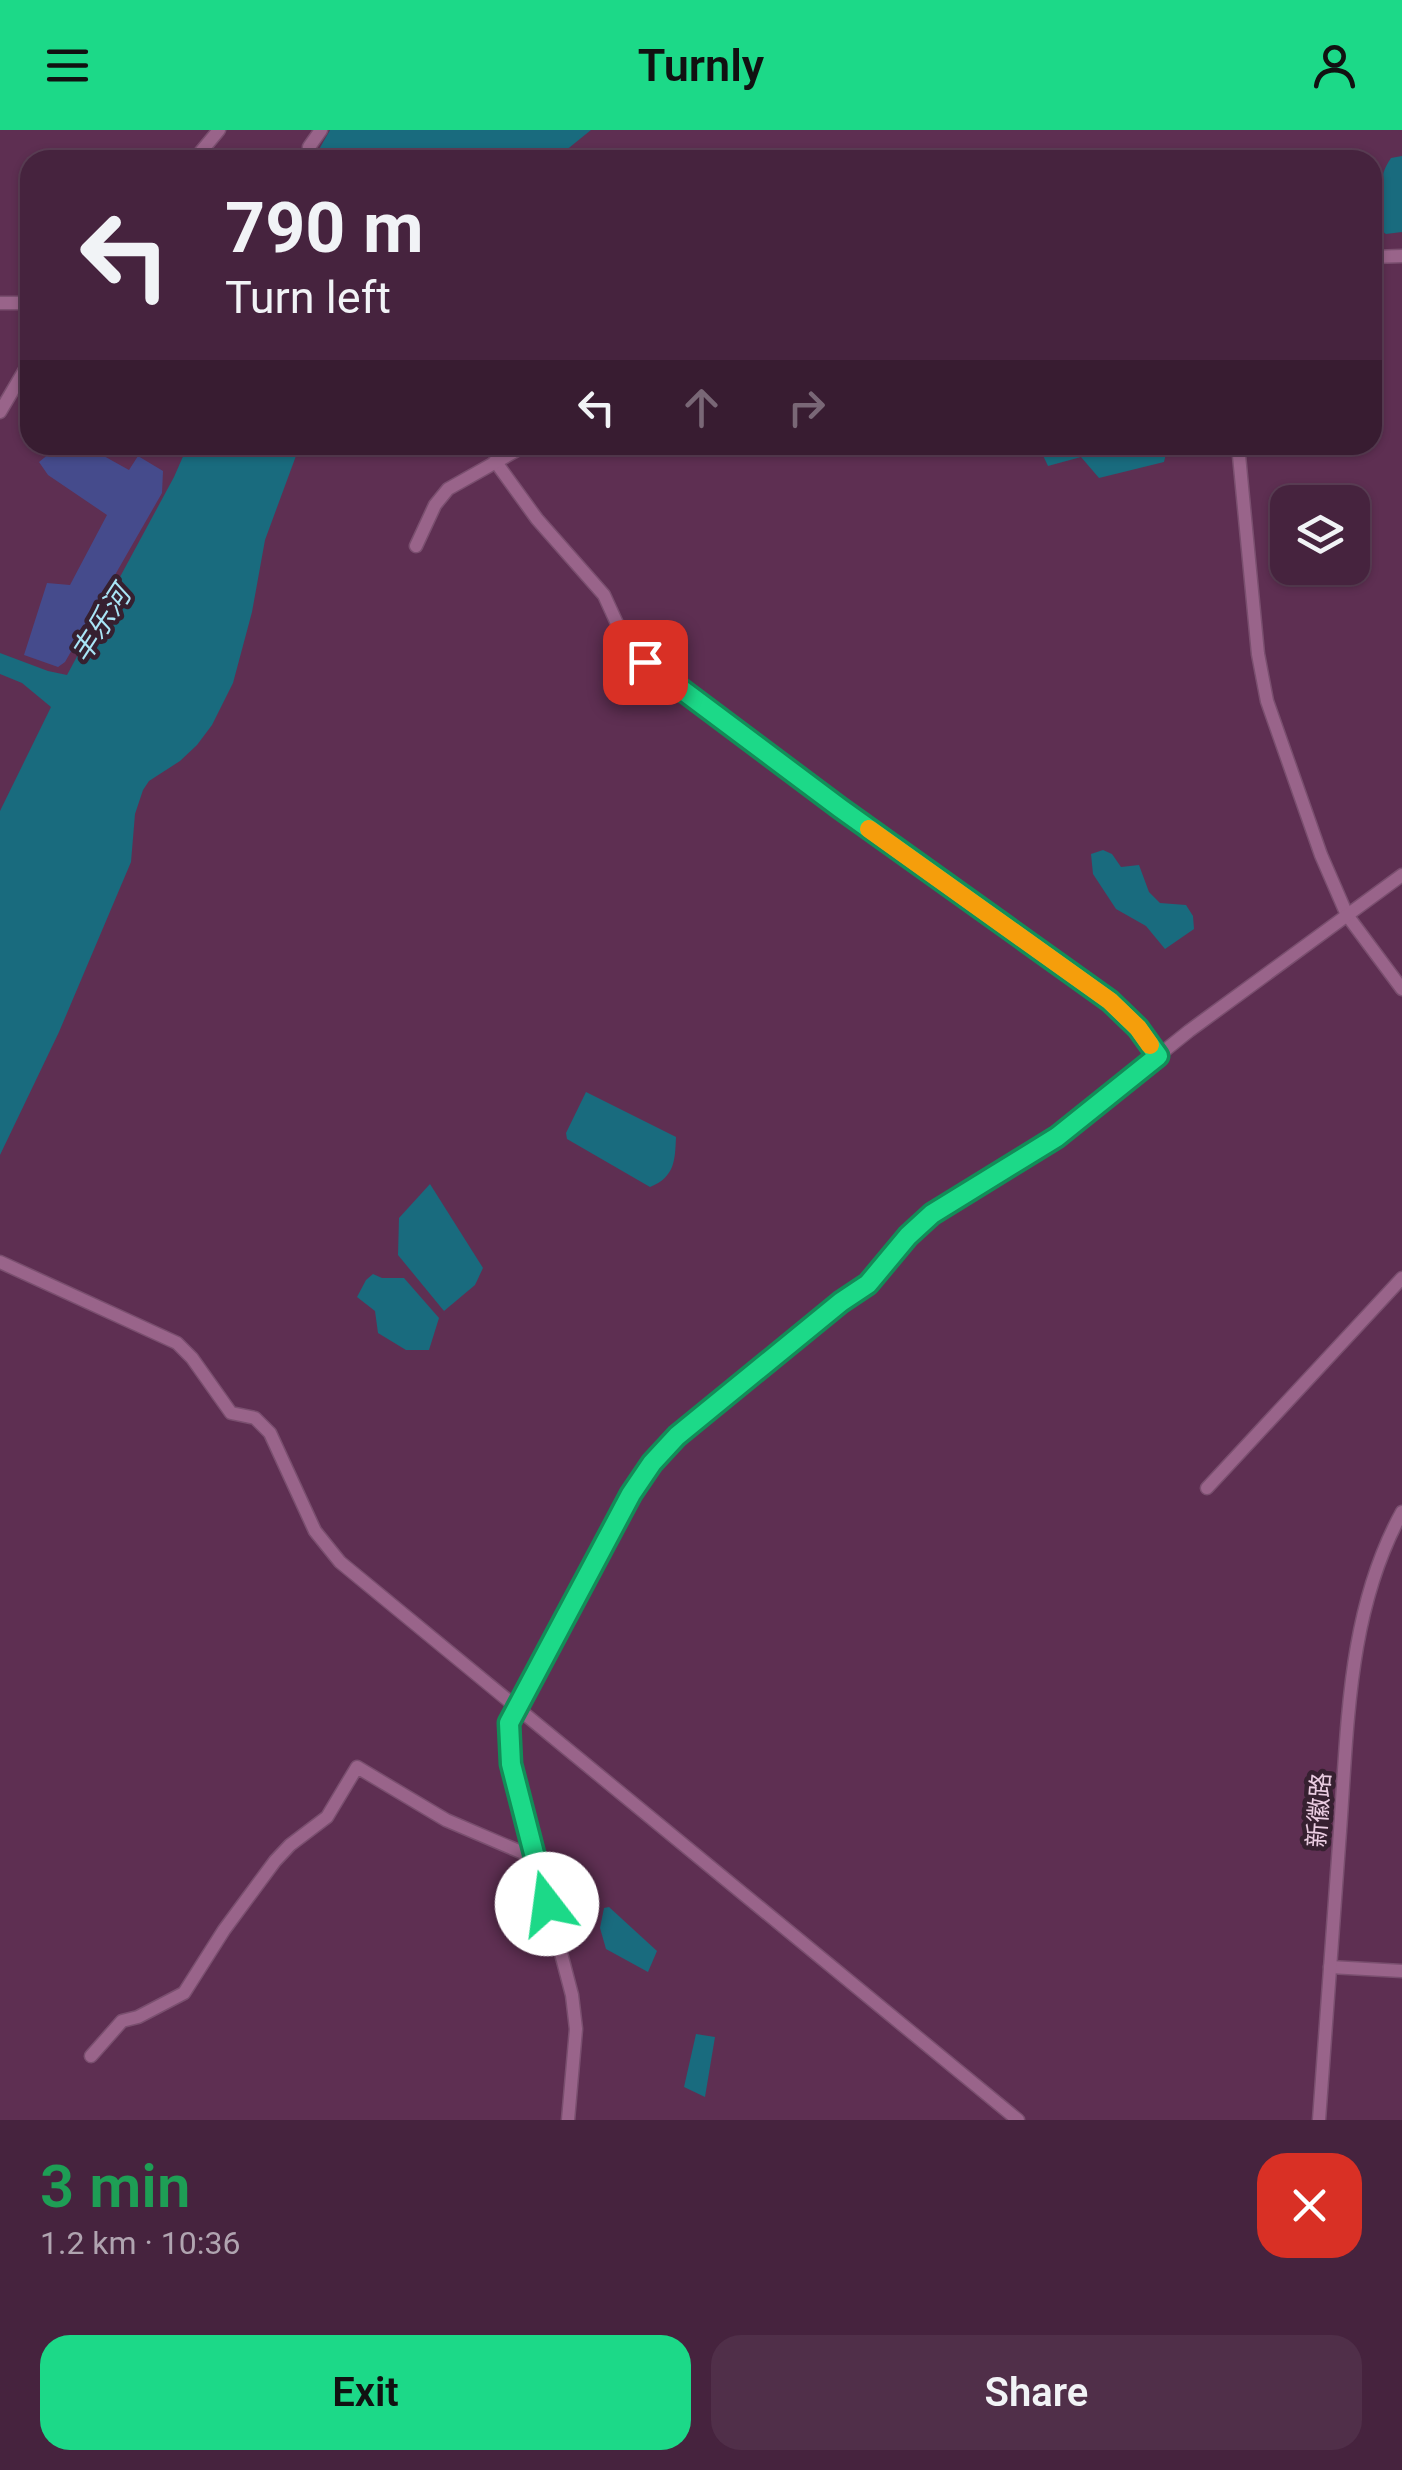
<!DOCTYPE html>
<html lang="en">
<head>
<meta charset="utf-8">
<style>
	:root { --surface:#46233e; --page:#502f49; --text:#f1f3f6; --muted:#b0a4b0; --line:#5e4058; --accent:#1cd988 }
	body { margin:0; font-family:Roboto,"Noto Sans SC",sans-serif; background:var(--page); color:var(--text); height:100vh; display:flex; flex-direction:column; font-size:38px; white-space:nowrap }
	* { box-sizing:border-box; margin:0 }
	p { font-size:32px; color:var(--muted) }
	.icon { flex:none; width:55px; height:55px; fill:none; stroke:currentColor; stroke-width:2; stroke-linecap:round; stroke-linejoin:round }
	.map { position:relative; height:1990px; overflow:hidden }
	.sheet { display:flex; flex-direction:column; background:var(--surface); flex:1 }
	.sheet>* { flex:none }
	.guide { position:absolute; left:20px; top:20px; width:1362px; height:305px; border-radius:30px; box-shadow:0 2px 8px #0004,0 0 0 2px var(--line); background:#46233e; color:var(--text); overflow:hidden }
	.controls { position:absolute; left:1270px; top:355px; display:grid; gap:20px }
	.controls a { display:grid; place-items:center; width:100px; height:100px; border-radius:20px; background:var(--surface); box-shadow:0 2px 8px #0004,0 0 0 2px var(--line); font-size:50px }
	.pin { position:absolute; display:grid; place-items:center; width:85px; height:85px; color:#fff; margin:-42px; border-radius:20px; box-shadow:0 5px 15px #0006 }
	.me { position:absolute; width:110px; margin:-55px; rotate:345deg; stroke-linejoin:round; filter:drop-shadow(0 0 8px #0008) }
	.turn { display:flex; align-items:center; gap:35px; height:210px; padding:0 40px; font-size:45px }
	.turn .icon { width:130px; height:130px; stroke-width:2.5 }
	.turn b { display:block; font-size:70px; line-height:85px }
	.lanes { display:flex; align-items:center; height:95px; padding:0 40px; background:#0003; justify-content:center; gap:50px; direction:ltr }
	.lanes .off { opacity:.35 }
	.round { display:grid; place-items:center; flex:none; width:105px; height:105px; border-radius:30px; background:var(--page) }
	.overview { display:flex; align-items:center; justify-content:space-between; height:170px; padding:0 40px }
	h1 { font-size:60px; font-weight:600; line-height:75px; color:#1e9e55 }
	.action { display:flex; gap:20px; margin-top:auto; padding:20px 40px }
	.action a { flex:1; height:115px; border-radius:30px; background:var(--accent); color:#111; font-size:40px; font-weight:600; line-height:115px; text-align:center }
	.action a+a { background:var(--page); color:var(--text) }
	header { display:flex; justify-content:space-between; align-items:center; height:130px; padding:0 40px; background:var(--accent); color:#111; font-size:45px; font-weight:600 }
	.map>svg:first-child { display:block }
	.green { fill:#454b8c }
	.water { fill:#196b7e }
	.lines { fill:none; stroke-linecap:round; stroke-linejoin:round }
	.minor-casing { stroke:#7a4f6f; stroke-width:15 }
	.minor { stroke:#99648a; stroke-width:12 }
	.route-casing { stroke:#128d58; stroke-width:25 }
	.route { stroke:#1cd988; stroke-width:18 }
	.slow { stroke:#f59e0b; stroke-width:18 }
	.labels { text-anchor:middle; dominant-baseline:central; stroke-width:9; stroke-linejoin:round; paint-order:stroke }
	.street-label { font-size:25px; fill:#ebcde2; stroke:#362030 }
	.water-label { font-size:28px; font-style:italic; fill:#a9e5f6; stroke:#362030 }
</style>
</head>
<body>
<header><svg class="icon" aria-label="menu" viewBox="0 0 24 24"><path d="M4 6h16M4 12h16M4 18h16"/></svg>Turnly<svg class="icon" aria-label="person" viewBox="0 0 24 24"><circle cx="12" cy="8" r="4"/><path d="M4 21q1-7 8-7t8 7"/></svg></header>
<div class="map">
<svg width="1402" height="1990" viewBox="0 0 1402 1990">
	<rect width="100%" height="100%" fill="#5e2f52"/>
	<!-- green -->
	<path class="green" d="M60,315H84L129,340L138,326L163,341L162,363L65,532L58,537L24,525L47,453L70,455L107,385L48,345L39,332Z"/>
	<!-- water -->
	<g class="water">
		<path d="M330,0H591L554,30H313Z"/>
		<path d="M1402,26V102L1386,104L1376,97C1380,73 1377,47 1391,28Z"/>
		<path d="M188,315H300L265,410L252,482L233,553L212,595L197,615L180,631L149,651L143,660L135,684L131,732L59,902L0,1025V681L51,577L22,553L0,544V523L48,541L67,545L174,347Z"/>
		<path d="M1038,315H1168L1164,332L1099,348L1081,327L1048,336Z"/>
		<path d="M1103,720L1112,724L1121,737L1139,735L1149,762L1160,773L1186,775L1193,786L1194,799L1165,819L1146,796L1116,779L1093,744L1091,724Z"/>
		<path d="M586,962L676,1007C675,1030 675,1047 650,1057L567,1009L566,1003Z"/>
		<path d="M430,1054L483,1138L475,1155L444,1181L398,1125L399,1088Z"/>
		<path d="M373,1144L382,1148H404L439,1188L429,1220H406L378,1203L375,1181L357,1167L366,1150Z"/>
		<path d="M609,1777L657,1821L648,1842L606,1819L600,1798L604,1778Z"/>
		<path d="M696,1904L715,1907L705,1967L684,1957Z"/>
	</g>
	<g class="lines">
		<defs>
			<g id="minor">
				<path d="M309,17L321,0"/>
				<path d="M194,30L219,0"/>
				<path d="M1372,127L1402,126"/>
				<path d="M0,173H30"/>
				<path d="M0,282L30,231"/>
				<path d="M1238,315L1258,524L1267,571L1321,725L1347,785L1402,859"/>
				<path d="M495,331L537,389L604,465L630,522L840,678L1109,871L1138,899L1157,926"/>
				<path d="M416,416L435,375L448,359L526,315"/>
				<path d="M0,1132L177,1213L192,1228L231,1283L255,1288L270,1303L315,1401L340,1432L1018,1990"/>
				<path d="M1207,1358L1402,1148"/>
				<path d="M1330,1837L1402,1841"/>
				<path d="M91,1926L122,1891L138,1887L184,1863L224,1800L275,1731L290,1715L327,1687L357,1637L446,1690L535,1728"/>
				<path d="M568,1990L576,1899L572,1865L511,1634L509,1593L631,1364L652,1333L677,1306L841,1171L868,1154L931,1083L1057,1007L1189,901L1402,745"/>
				<path d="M1319,1990C1326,1894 1333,1797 1340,1701C1348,1591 1348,1480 1402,1382"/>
			</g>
		</defs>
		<!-- minor casing -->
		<use href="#minor" class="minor-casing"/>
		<!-- minor -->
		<use href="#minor" class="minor"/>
	</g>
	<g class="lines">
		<defs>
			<path id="route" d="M547,1774L511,1634L509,1593L631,1364L652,1333L677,1306L841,1172L868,1154L908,1106L932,1084L1057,1007L1158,926L1138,898L1110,871L840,678L645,532"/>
		</defs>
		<!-- route casing -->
		<use href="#route" class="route-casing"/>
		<!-- route -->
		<use href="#route" class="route"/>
		<!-- slow -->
		<path class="slow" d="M869,699L1110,871L1138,898L1150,915"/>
	</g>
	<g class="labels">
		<!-- street labels -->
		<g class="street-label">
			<text transform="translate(1319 1680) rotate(-86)">新徽路</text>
		</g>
		<!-- water labels -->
		<g class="water-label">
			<text transform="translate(101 494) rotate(-57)">丰乐河</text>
		</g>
	</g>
</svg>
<div class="controls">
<a><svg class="icon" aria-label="layers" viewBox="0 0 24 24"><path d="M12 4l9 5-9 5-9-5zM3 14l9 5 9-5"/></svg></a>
</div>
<div class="pin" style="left:645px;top:532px;background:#d93025"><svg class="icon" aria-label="arrive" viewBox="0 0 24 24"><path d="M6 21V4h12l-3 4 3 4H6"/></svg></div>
<svg class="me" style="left:547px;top:1774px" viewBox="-20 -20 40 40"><circle r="19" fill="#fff"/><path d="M0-13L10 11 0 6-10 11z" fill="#1cd988"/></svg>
<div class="guide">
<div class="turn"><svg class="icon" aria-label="left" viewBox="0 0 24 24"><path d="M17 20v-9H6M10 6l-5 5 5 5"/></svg><div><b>790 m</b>Turn left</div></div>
<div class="lanes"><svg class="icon" aria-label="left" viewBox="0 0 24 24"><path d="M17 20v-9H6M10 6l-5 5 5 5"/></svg><svg class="icon off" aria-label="ahead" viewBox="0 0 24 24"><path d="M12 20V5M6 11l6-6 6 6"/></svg><svg class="icon off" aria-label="right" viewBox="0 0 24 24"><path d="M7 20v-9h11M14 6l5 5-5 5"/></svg></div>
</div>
</div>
<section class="sheet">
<div class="overview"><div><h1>3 min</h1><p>1.2 km · 10:36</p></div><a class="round" style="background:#d93025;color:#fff"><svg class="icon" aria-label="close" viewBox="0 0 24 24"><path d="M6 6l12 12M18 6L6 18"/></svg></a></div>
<div class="action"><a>Exit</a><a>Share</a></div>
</section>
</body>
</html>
